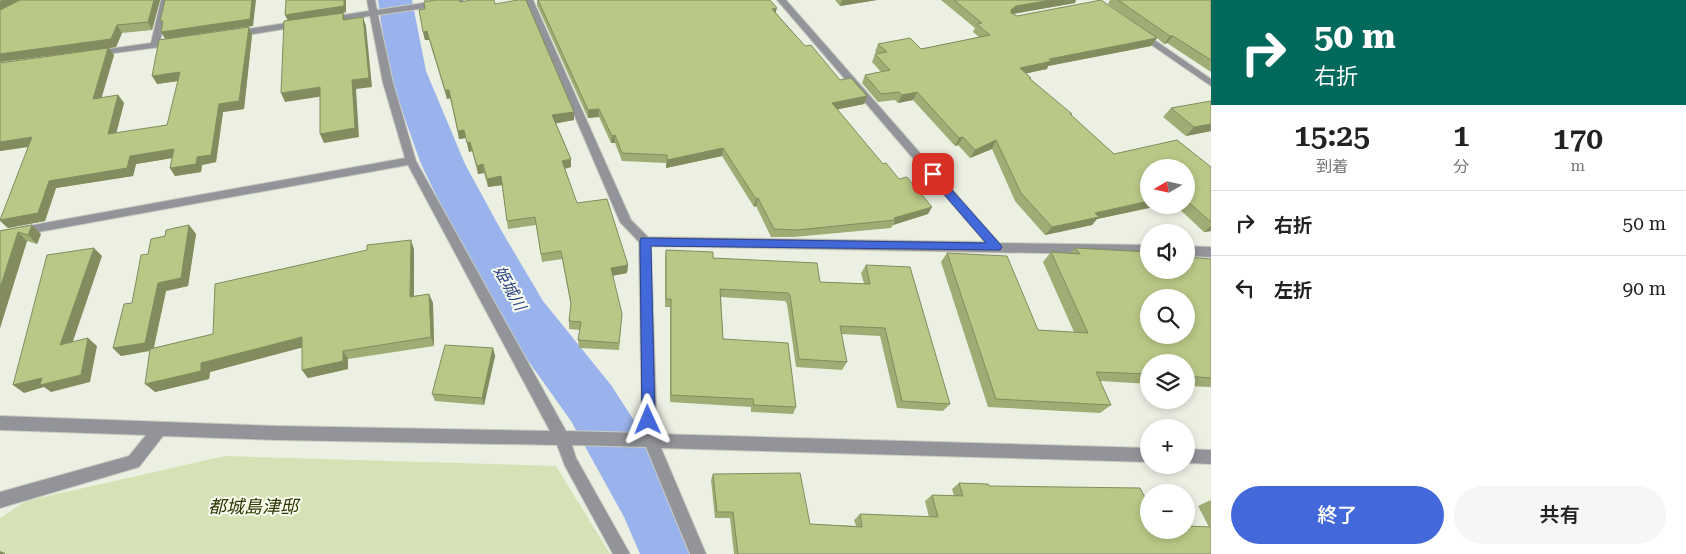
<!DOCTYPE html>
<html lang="ja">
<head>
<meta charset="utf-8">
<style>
	:root { --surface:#fff; --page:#f6f6f6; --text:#222; --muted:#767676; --line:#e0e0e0; --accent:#4368da }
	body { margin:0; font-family:"Roboto Serif","Noto Sans JP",serif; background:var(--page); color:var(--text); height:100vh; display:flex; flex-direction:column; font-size:19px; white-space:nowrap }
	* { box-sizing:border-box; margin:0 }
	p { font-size:16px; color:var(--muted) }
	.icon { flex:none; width:28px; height:28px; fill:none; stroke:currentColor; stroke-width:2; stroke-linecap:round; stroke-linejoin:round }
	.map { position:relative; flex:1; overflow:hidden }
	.side { display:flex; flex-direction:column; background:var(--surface); width:475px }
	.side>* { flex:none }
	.guide { background:#00695c; color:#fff; overflow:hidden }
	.needle { width:32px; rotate:261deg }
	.buttons { position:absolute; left:1140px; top:159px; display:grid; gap:10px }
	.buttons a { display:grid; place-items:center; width:55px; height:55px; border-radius:50%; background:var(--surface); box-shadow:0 2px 8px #0003; font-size:25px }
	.pin { position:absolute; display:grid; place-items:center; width:42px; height:42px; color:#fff; margin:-21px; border-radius:10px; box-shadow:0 2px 8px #0006 }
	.me { position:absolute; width:55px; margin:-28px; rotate:359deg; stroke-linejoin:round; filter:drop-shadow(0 0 4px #0008) }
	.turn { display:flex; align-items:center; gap:18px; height:105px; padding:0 20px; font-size:22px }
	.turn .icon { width:65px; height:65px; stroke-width:2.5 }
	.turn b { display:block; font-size:35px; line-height:42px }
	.eta { display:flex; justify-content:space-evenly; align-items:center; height:85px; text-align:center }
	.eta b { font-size:30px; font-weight:600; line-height:35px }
	.cta { display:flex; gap:10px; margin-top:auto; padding:10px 20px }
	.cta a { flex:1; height:58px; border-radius:30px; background:var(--accent); color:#fff; font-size:20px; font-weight:600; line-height:58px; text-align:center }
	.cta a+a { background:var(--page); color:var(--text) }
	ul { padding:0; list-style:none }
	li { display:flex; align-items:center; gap:15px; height:65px; padding:0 20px; border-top:1px solid var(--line) }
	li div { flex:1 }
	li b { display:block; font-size:19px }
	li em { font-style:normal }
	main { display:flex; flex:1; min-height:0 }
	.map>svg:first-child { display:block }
	.green { fill:#d6e2b6 }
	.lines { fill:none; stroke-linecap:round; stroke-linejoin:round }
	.river { fill:#9bb3ed; fill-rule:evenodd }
	.minor-casing { stroke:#c8ccc0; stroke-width:2 }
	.minor { fill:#929499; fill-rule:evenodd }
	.wall { fill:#9fac74 }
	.shaded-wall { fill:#828c5e }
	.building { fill:#b9c887; stroke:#828c5e; fill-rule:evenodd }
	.route { fill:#4368da; stroke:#2c448e }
	.labels { text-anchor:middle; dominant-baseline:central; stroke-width:4; stroke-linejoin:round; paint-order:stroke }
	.water-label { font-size:16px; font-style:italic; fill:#2d4489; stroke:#f9fdf0 }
	.near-park-label { font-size:18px; font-style:italic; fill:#2e3604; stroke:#f9fdf0 }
</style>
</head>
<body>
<main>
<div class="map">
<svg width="1211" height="554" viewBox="0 0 1211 554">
	<rect width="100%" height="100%" fill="#ecf0e3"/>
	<!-- green -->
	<path class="green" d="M225,456L556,466L610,554H0V518L26,501Z"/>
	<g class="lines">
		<!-- river -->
		<path class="river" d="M378,0H412L426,71L465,164L501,230L543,301L611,385L668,473L707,554H640L624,517L571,421L507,331L459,242L421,164L388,71Z"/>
		<defs>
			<g id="minor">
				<path d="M161,0H169L160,42L176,41V45L91,56L89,54L94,51L151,43Z"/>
				<path d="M367,0H375L377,10L443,0H464L460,3L378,15L393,83L416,161L566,431L642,433L639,242L620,222L525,0H533L631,220L648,237L985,242L777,0H786L999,243L1149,245V255L651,246L657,434L1149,448V462L661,448L706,554H690L646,447L572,445L576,458L630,554H613L565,466L557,445L278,440L163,436L139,467L0,508V492L129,456L146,435L0,430V416L278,426L550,431L408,165L0,239V231L405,158L383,83L370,16L329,23L325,20L329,17L369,11Z"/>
				<path d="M299,21L303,24L302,26L235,37L231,34L235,31Z"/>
				<path d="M1140,30L1211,79V86L1137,35V31Z"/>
				<path d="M1186,246L1211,247V257L1186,256Z"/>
				<path d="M1186,449L1211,450V464L1186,463Z"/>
			</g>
		</defs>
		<!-- minor casing -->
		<use href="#minor" class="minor-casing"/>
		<!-- minor -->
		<use href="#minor" class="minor"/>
	</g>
	<!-- wall -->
	<g class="wall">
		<path d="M0,0H160L152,30L122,33L116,47L109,48L114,55L101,98L118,95L124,103L116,133L167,125L178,81L157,84L249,27L252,35L244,109L223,112L216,162L202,165L201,172L175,176L170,168L172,158L136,164L133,176L56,188L45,221L8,228L0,220L29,147L0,151V63L97,49L0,62Z"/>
		<path d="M424,0H459L460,2L495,4L574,112V120L556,123L571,159V167L565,169L577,203L628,265L627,273L612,276L622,314L619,350L579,348L578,340L580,330L569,329V321L571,306L562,259L542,262L536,225L508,229L502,185L488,187L484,173L478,174L472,151L469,152L466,138L459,139L450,98L447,99L429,40H425L423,32L425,9L435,0L424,1Z"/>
		<path d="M537,0H770L776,13L805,46L840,80L867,96L864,104L837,109L883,164L928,214L893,225L891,228L794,237H771L756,206L754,207L722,156L666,168V163L622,161L615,143H611L599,117L588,118L537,5Z"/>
		<path d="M835,0H877L840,6Z"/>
		<path d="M941,0H1076L1075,3L1013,14L1017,16L1155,37L1108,4L1110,0H1211V72L1167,43L1164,44L1157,38L1151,46L1048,66L1047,69L1026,73L1031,80L1114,154L1211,167V231L1204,232L1175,205H1186V168L1149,205H1163L1097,219L1092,225L1045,235L1015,201L992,149L970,158L958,145L955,146L913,100L898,103L895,100L878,102L862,83L865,75L881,72L872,62L875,54H878L875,52L878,44L921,49L979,37L973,32L975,28Z"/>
		<path d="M1171,108L1211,131L1186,136L1163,117Z"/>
		<path d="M189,225L196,234L188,286L166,291L154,348L213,334L414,249V296L429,294L433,303L434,346L348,359V369L308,378L302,370V347L210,372L209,379L155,392L150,351L121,356L113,348L132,303L165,236Z"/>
		<path d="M0,231L41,234L37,244L27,241L0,328Z"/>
		<path d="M1075,248L1149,270L1211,259V387L1186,386V362H1149V384L1100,381L1111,405L1100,413L988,407L941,262L947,253L1038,330L1074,332L1043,262L1051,252L1070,253Z"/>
		<path d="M666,250L713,258L820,282L864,284L861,273L866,265L950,404L943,411L897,408L880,336L841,334L847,362L842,370L796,367L787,304L785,301L721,297L723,339L796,407L793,414L751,412V407L670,402V307H665V258Z"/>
		<path d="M493,348L495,356L484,405L435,401L432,394Z"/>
		<path d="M713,474L810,524L856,526L854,520L860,514L929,517L925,501L932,495L954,496L952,489L959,483L989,486L1149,530L1209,527L1198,506L1211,500V554H734L730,518H715L711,480Z"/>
	</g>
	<!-- shaded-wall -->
	<g class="shaded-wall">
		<path d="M2,0H22L0,12V1Z"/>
		<path d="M154,0H160L152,30L148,22Z"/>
		<path d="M252,0H256L253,26L165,39L161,32Z"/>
		<path d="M344,0H346V12L343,13L346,21L343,20L288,21L285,15Z"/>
		<path d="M842,0H877L840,6Z"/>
		<path d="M1051,0H1076L1075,3L1012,14L1007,18L1011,10L1016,6Z"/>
		<path d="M777,8L775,15L772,9Z"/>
		<path d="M363,17L366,26L372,87L356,89L359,137L324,143L320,134L352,80Z"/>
		<path d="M117,25L122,33L116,47L109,48L114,55L99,107L93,99L108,48L0,62V54Z"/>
		<path d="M249,27L252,35L244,109L223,112L216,162L202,165L201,172L175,176L170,168L197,157L219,104Z"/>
		<path d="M427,31L429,40H425L423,32Z"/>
		<path d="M1170,36H1173L1167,43L1164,44Z"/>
		<path d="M1157,38L1151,46L1048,66L1047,69L1015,76L1020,68L1049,59Z"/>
		<path d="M180,72L185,80L157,84L152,76Z"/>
		<path d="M320,87L324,96L285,102L281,93Z"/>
		<path d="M445,90H449L451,98L447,99Z"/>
		<path d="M917,92L913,100L898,103L902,95Z"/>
		<path d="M118,95L124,103L114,142L108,134Z"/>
		<path d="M867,96L864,104L830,111L832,103Z"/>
		<path d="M599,109V117L588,118V110Z"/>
		<path d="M574,112V120L553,124L552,115Z"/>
		<path d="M1211,124V131L1186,136L1194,127Z"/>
		<path d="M464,130L466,138L459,139L458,131Z"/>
		<path d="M615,135V143H611L612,136Z"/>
		<path d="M32,137L39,145L0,151V142Z"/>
		<path d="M963,137L958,145L955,146L959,138Z"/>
		<path d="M996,140L992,149L970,158L975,150Z"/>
		<path d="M470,142L472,151L469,152L467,143Z"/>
		<path d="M723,148L722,156L666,168L667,160Z"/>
		<path d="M174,149L179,157L136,164L133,176L56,188L45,221L8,228L0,221L49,181L130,156Z"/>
		<path d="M571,159V167L562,169V161Z"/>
		<path d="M483,164L484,173L478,174L477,166Z"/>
		<path d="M501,176L503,185L488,187L487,179Z"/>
		<path d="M758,198L756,206L754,207L756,199Z"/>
		<path d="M1149,201V205H1163L1097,219L1092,225L1045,235L1052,227L1095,213Z"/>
		<path d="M932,207L928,214L893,225L895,220L894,218Z"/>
		<path d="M32,225L41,234L37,244L28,235Z"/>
		<path d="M189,225L196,234L188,286L166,291L153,350L121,356L113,348L158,283Z"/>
		<path d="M1211,226V231L1204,232Z"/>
		<path d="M18,232L27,241L0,328V288Z"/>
		<path d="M411,240L414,249V306L410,297Z"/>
		<path d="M94,248L102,256L69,353L60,345Z"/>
		<path d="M628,265L627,273L611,276V268Z"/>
		<path d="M429,294L433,303L434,346L431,337Z"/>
		<path d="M302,337L308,346L210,372L209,379L155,392L145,384L201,363Z"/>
		<path d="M88,338L97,346L90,382L51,392L44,387L24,393L13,385Z"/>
		<path d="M493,348L495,356L484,405L482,398Z"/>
		<path d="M343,351L348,359V369L308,378L302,370Z"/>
		<path d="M0,551L5,553V554H0Z"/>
	</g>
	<!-- building -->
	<g class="building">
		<path d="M20,0H154L148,22L117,25L111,39L0,54V10Z"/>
		<path d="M165,0H252L250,19L161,32L163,21H160Z"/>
		<path d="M286,0H344V6L285,15Z"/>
		<path d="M435,0H459L460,2L471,0H494L495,4L518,0H526L574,112L552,115L571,159L562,161L577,203L607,199L628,265L611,268L622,314L619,343L578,340L581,322L569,321L571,303L561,251L541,254L535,217L507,221L501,176L487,179L483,164L477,166L470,142L467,143L464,130L458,131L449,90H445L427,31L423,32L419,10L425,9L424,2Z"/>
		<path d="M538,0H770L777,8L772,9L805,46L811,45L840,80L851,78L867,96L832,103L883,164L886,163L899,179L907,177L932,207L894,218L895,220L797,230L774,229L758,198L756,199L723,148L667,160V155L622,153L615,135L612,136L599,109L588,110Z"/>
		<path d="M954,0H1051L1016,6L1011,10V13L1017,16L1101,0L1157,38L1049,59L1052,61L1020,68L1031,78H1029L1072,114H1070L1114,154L1177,140L1211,167V222L1186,200V168H1149V201L1095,213L1099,217L1052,227L1021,193L996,140L975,150L963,137L959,138L917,92L902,95L899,92L881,94L865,75L890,70L875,54L887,52L878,44L910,38L921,49L990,35L977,24L982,23Z"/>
		<path d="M1118,0H1211V60L1173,36H1170Z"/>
		<path d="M343,13V20L363,17L369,78L352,80L355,128L320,134V87L281,93L284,21Z"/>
		<path d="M249,27L239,101L219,104L211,155L197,157L196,164L170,168L174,149L130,156L127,168L49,181L38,213L0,220L32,137L0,142V63L108,48L93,99L118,95L108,134L167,125L180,72L152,76L159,40Z"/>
		<path d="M1211,101V124L1194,127L1171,108Z"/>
		<path d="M32,225L28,235L18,232L0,288V231Z"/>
		<path d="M189,225L181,278L158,283L145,343L113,348L124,304L132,303L141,255L148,254L151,239L165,236L166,230Z"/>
		<path d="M411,240L410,297L429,294L431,337L343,351V361L302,370V337L201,363V371L145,384L150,349L213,334L215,284L367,250V245Z"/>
		<path d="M94,248L60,345L88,338L81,375L40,385L42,378L13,385L47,255Z"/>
		<path d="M1075,248L1149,252V270H1186V257L1211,259V378L1186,376V362H1149V374L1096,372L1111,405L996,399L947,253L1007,256L1038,330L1088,333L1051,252L1080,254ZM1149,298H1186V335H1149Z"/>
		<path d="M666,250L713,252V258L817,263L820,282L870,284L866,265L910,267L950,404L902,401L885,328L840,326L847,362L799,359L790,295L788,293L720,289L723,339L788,343L796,407L754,405L753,399L671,395V299H666Z"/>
		<path d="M445,345L493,348L482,398L432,394Z"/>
		<path d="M800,473L810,524L862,527L860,514L938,517L932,495L963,496L959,483L988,484L989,486L1140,488L1148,503H1149V530H1186V526L1211,527V554H738L733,512H717L713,474Z"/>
	</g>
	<!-- route -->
	<path class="route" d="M933,171L936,172L1000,244L1002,247L1000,250L651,246L655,420L653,424L648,426L644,424L642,420L640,241L641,238L986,243L929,177L928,174Z"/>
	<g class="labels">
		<!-- water labels -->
		<g class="water-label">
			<text transform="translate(510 288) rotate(61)">姫城川</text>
		</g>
		<!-- near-park labels -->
		<g class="near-park-label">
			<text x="253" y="506">都城島津邸</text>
		</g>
	</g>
</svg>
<div class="buttons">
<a><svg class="needle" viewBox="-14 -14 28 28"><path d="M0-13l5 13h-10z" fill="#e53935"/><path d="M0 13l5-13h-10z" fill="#767676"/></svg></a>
<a><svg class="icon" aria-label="sound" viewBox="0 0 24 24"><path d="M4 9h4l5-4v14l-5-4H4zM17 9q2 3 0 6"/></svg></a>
<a><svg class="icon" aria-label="search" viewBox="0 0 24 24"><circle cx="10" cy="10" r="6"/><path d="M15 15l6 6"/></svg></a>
<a><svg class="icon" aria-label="layers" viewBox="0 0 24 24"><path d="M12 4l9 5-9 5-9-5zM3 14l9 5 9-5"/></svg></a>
<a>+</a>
<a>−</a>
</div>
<div class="pin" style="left:933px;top:174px;background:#d93025"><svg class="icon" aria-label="arrive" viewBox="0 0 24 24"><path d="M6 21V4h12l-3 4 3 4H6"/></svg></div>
<svg class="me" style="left:648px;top:420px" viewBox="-20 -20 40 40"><path d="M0-17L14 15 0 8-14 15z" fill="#4368da" stroke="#fff" stroke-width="4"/></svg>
</div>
<section class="side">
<div class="guide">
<div class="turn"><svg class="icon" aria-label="right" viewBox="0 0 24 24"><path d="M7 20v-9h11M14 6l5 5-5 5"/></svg><div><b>50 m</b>右折</div></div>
</div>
<div class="eta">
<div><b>15:25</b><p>到着</p></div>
<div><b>1</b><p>分</p></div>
<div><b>170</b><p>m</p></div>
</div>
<ul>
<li><svg class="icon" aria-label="right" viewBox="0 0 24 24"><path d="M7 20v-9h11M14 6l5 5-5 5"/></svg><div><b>右折</b></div><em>50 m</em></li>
<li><svg class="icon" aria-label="left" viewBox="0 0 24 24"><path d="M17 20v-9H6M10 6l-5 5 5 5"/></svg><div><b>左折</b></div><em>90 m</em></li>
</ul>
<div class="cta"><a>終了</a><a>共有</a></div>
</section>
</main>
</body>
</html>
